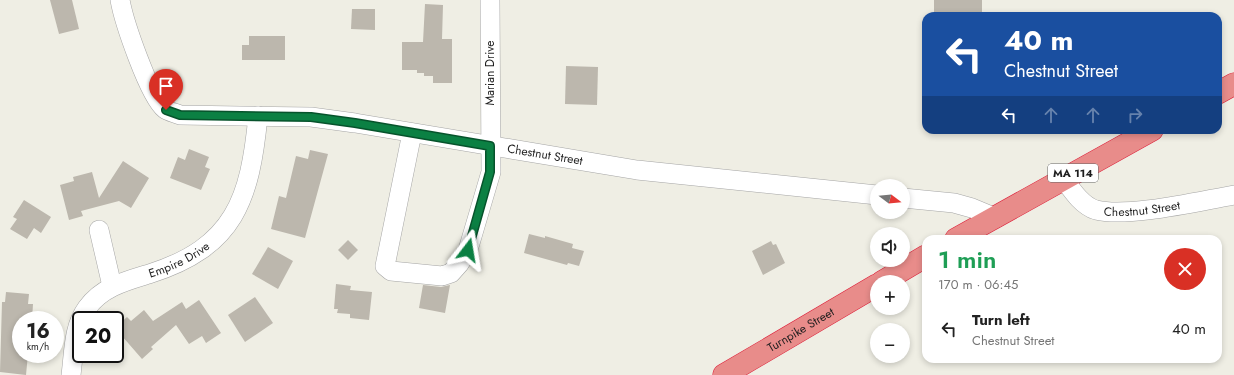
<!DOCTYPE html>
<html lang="en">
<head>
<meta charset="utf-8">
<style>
	:root { --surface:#fff; --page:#f6f6f6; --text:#222; --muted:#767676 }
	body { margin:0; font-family:Jost,sans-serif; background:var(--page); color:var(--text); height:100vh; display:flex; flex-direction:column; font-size:15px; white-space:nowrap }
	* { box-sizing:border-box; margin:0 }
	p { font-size:13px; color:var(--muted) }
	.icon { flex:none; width:22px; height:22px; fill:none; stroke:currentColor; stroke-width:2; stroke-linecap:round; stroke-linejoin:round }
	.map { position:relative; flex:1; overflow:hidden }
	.drawer { position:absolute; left:922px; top:235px; width:300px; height:128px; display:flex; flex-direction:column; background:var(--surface); border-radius:12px; box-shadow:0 2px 6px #0003 }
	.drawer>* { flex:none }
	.top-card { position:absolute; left:922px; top:12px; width:300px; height:122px; border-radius:12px; box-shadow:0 2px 6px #0003; background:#1a4fa0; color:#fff; overflow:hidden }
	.needle { width:26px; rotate:106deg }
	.tools { position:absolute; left:870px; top:179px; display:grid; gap:8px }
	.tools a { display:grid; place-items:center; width:40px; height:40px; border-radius:50%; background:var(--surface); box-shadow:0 2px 6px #0003; font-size:20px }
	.speed { position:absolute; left:12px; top:311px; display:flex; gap:8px; font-size:20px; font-weight:700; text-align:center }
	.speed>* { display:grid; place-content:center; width:52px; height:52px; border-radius:50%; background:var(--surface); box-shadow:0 2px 6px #0003; line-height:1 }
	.speed small { font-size:10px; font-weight:400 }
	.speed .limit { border:2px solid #111; border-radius:6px; background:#fff; color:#111 }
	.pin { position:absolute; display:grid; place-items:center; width:34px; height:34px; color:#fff; margin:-41px -17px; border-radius:50% 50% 50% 0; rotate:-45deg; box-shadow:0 0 4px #0007 }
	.pin .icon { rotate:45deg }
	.me { position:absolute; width:44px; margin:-22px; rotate:14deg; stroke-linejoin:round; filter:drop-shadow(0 0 3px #0008) }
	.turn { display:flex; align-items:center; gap:14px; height:84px; padding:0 16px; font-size:18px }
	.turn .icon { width:52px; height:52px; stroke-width:2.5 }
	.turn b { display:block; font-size:28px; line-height:34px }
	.lanes { display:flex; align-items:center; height:38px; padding:0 16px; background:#0003; justify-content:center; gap:20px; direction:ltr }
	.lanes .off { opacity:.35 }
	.round { display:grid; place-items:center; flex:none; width:42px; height:42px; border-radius:21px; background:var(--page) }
	.head { display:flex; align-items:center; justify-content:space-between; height:68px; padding:0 16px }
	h1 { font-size:24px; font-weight:600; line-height:30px; color:#1e9e55 }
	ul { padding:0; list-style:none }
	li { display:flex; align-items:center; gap:12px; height:52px; padding:0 16px }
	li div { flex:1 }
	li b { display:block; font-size:15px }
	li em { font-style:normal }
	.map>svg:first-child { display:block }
	.building { fill:#bcb7ad }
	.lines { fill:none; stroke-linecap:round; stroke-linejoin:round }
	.minor-casing { stroke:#a5a5a5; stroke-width:20 }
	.highway-casing { stroke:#dd213b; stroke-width:23 }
	.minor { stroke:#fff; stroke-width:19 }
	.highway { stroke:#e88c8a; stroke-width:22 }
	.route-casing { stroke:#07532c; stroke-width:10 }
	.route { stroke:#0b8043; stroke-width:7 }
	.labels { text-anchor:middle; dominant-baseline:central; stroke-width:4; stroke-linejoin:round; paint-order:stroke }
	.shield { fill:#fff; stroke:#626262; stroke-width:1 }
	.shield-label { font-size:11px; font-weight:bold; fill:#1e1e1e }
	.street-label { font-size:12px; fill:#1e1e1e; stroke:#fff }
</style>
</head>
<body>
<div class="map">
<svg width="1234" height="375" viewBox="0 0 1234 375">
	<rect width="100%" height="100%" fill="#efeee4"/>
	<!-- building -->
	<g class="building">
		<path d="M50,0H72L79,29L59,34Z"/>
		<rect x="934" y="0" width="48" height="16"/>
		<path d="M425,4L443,5L442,39H452V83H433V76H424V73H417V70H402V42H423Z"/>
		<path d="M352,9H375V30L351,29Z"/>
		<path d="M249,36H285V60H242V45H249Z"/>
		<path d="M566,66L598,67L597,105L565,104Z"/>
		<path d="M189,149L209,157L205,167L210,169L201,190L170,178L178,157L185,160Z"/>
		<path d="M310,150L328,154L305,238L271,229L279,196L286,198L296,156L308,159Z"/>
		<path d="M123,161L149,178L131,208L119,201L81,211L83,216L69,220L60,185L74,181L73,177L92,172L99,198Z"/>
		<path d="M24,200L51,217L41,233L34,228L27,239L10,229L17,219L13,217Z"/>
		<path d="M529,234L545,238V236L573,244L572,248L584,251L579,266L568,263L567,265L524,253Z"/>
		<path d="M348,240L358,250L348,260L338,250Z"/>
		<path d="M771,241L773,245L776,244L785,263L763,275L752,251Z"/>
		<path d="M268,247L293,261L278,289L252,274Z"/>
		<path d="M336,284L351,286L350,290L372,292L369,320L350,318V314L337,313L338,309H334Z"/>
		<path d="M423,285L441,287L450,285L445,313L419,308Z"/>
		<path d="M6,292L29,294L28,304H33L32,320H21V354H28L26,375L0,372L2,302H5Z"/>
		<path d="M255,297L273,323L245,342L228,315Z"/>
		<path d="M199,300L221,333L206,343L202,336L189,344L176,325L151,347L153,349L142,359L115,328L127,317L131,321L144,310L153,321L182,302L186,309Z"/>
	</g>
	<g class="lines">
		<defs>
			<g id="minor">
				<path id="s1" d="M120,0C124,22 149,96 165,109C169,112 176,113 180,115L311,117L355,123L637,170L877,195"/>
				<path d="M412,133L385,266L391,271L442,276L451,273L459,264L468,250L491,172L490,0"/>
				<path id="s2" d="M1063,178C1071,189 1082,206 1096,210C1128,218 1199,201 1234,195"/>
				<path d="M903,198L954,203L972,208L996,218"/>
				<path d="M99,230L112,286"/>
				<path id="s3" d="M71,375C74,353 73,327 87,308C102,287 126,281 149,274C235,247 250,199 258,116"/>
			</g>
			<g id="highway">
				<path d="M1218,93L1234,84"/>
				<path d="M956,239L1152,130"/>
				<path d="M882,282L926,256"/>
				<path id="s4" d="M724,375L877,285"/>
			</g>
		</defs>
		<!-- minor casing -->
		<use href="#minor" class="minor-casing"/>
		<!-- highway casing -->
		<use href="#highway" class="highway-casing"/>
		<!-- minor -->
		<use href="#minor" class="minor"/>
		<!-- highway -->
		<use href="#highway" class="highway"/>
	</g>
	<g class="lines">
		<defs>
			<path id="route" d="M166,110L180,115L311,117L355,123L490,146V172L468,250"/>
		</defs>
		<!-- route casing -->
		<use href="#route" class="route-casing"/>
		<!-- route -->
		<use href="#route" class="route"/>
	</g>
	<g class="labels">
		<!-- shield labels -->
		<rect class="shield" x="1048" y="164" width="50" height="18" rx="3"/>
		<g class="shield-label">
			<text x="1073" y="173">MA 114</text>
		</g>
		<!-- street labels -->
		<g class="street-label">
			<text transform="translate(490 73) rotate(-90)">Marian Drive</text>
			<text stroke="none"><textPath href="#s1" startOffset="503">Chestnut Street</textPath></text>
			<text stroke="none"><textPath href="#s2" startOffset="93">Chestnut Street</textPath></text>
			<text stroke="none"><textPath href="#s3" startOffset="175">Empire Drive</textPath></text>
			<text stroke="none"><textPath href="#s4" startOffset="89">Turnpike Street</textPath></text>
		</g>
	</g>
</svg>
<div class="tools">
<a><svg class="needle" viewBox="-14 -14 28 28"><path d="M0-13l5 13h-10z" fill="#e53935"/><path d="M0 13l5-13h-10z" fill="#767676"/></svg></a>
<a><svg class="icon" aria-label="sound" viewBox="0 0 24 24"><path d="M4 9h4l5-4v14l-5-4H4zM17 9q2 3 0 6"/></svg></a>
<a>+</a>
<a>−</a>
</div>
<div class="speed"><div>16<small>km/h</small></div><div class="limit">20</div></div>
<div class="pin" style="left:166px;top:110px;background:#d93025"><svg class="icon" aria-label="arrive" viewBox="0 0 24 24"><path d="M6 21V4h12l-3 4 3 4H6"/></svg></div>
<svg class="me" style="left:468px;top:250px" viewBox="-20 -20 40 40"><path d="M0-17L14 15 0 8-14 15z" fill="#0b8043" stroke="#fff" stroke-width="4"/></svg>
<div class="top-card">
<div class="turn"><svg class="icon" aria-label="left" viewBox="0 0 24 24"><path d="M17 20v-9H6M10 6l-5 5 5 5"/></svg><div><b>40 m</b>Chestnut Street</div></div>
<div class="lanes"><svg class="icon" aria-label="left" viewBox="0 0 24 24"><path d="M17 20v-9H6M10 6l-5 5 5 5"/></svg><svg class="icon off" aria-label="ahead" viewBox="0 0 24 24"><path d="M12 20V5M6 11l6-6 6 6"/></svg><svg class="icon off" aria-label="ahead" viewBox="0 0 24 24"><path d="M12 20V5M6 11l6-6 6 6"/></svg><svg class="icon off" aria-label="right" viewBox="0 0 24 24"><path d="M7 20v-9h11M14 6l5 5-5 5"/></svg></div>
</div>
<section class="drawer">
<div class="head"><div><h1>1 min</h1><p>170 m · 06:45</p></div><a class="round" style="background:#d93025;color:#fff"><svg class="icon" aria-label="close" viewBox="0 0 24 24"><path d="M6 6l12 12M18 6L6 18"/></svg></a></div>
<ul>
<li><svg class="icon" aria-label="left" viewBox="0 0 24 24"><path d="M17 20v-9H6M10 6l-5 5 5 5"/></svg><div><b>Turn left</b><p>Chestnut Street</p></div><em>40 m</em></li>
</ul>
</section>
</div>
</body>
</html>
